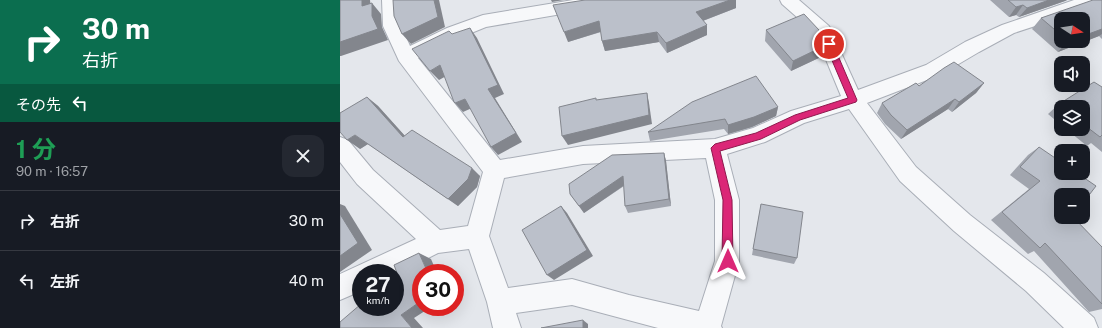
<!DOCTYPE html>
<html lang="ja">
<head>
<meta charset="utf-8">
<style>
	:root { --surface:#171b24; --page:#242831; --text:#f1f3f6; --muted:#9ea1a6; --line:#363941 }
	body { margin:0; font-family:"Public Sans","Noto Sans JP",sans-serif; background:var(--page); color:var(--text); height:100vh; display:flex; flex-direction:column; font-size:15px; white-space:nowrap }
	* { box-sizing:border-box; margin:0 }
	p { font-size:13px; color:var(--muted) }
	.icon { flex:none; width:22px; height:22px; fill:none; stroke:currentColor; stroke-width:2; stroke-linecap:round; stroke-linejoin:round }
	.map { position:relative; flex:1; overflow:hidden }
	.sheet { display:flex; flex-direction:column; background:var(--surface); width:340px }
	.sheet>* { flex:none }
	.guide { background:#0b6e4f; color:#fff; overflow:hidden }
	.needle { width:26px; rotate:102deg }
	.tools { position:absolute; left:714px; top:12px; display:grid; gap:8px }
	.tools a { display:grid; place-items:center; width:36px; height:36px; border-radius:8px; background:var(--surface); box-shadow:0 4px 16px #0002; font-size:20px }
	.speed { position:absolute; left:12px; top:264px; display:flex; gap:8px; font-size:20px; font-weight:700; text-align:center }
	.speed>* { display:grid; place-content:center; width:52px; height:52px; border-radius:50%; background:var(--surface); box-shadow:0 4px 16px #0002; line-height:1 }
	.speed small { font-size:10px; font-weight:400 }
	.speed .limit { border:6px solid #d22; background:#fff; color:#111 }
	.pin { position:absolute; display:grid; place-items:center; width:34px; height:34px; color:#fff; margin:-17px; border:2px solid #fff; border-radius:50%; box-shadow:0 1px 4px #0007 }
	.me { position:absolute; width:44px; margin:-22px; rotate:0deg; stroke-linejoin:round; filter:drop-shadow(0 0 3px #0008) }
	.turn { display:flex; align-items:center; gap:14px; height:84px; padding:0 16px; font-size:18px }
	.turn .icon { width:52px; height:52px; stroke-width:2.5 }
	.turn b { display:block; font-size:28px; line-height:34px }
	.then { display:flex; align-items:center; height:38px; padding:0 16px; background:#0003; gap:8px; font-size:15px }
	.round { display:grid; place-items:center; flex:none; width:42px; height:42px; border-radius:12px; background:var(--page) }
	.summary { display:flex; align-items:center; justify-content:space-between; height:68px; padding:0 16px }
	h1 { font-size:24px; font-weight:700; line-height:30px; color:#1e9e55 }
	ul { padding:0; list-style:none }
	li { display:flex; align-items:center; gap:12px; height:60px; padding:0 16px; border-top:1px solid var(--line) }
	li div { flex:1 }
	li b { display:block; font-size:15px }
	li em { font-style:normal }
	main { display:flex; flex:1; min-height:0 }
	.map>svg:first-child { display:block }
	.lines { fill:none; stroke-linecap:round; stroke-linejoin:round }
	.street-casing { stroke:#a9aeb7; stroke-width:2 }
	.street { fill:#f7f8fa; fill-rule:evenodd }
	.wall { fill:#a1a5ae; fill-rule:evenodd }
	.shaded-wall { fill:#83868d }
	.building { fill:#bbc0ca; stroke:#83868d }
	.route { fill:#db2777; stroke:#8e194d }
</style>
</head>
<body>
<main>
<section class="sheet">
<div class="guide">
<div class="turn"><svg class="icon" aria-label="right" viewBox="0 0 24 24"><path d="M7 20v-9h11M14 6l5 5-5 5"/></svg><div><b>30 m</b>右折</div></div>
<div class="then">その先<svg class="icon" aria-label="left" viewBox="0 0 24 24"><path d="M17 20v-9H6M10 6l-5 5 5 5"/></svg></div>
</div>
<div class="summary"><div><h1>1 分</h1><p>90 m · 16:57</p></div><a class="round"><svg class="icon" aria-label="close" viewBox="0 0 24 24"><path d="M6 6l12 12M18 6L6 18"/></svg></a></div>
<ul>
<li><svg class="icon" aria-label="right" viewBox="0 0 24 24"><path d="M7 20v-9h11M14 6l5 5-5 5"/></svg><div><b>右折</b></div><em>30 m</em></li>
<li><svg class="icon" aria-label="left" viewBox="0 0 24 24"><path d="M17 20v-9H6M10 6l-5 5 5 5"/></svg><div><b>左折</b></div><em>40 m</em></li>
</ul>
</section>
<div class="map">
<svg width="762" height="328" viewBox="0 0 762 328">
	<rect width="100%" height="100%" fill="#e4e7ec"/>
	<g class="lines">
		<defs>
			<path id="street" d="M42,0H58L61,26L70,46L107,28L143,15L233,0H276L274,4L268,6L146,27L119,38L78,58L160,160L243,146L375,139L413,128L451,111L501,96L475,33L442,4L440,0H459L489,26L518,90L586,65L625,42L662,25L734,0H757L755,4L738,12L674,33L639,52L600,75L527,103L576,167L630,215L704,273L754,318L758,328H724L686,291L614,231L560,181L509,109L464,123L425,142L387,154L399,200V261L381,326L382,328H318L232,305L176,313L181,328H153L147,302L129,249L98,253L55,275V273H21V291L0,300V274L76,239L17,184L0,162V137L8,140L33,170L100,230L128,226L143,172L59,61L43,26ZM366,158L375,200V261L359,311L289,295L232,279L168,288L149,236L164,178L243,164Z"/>
		</defs>
		<!-- street casing -->
		<use href="#street" class="street-casing"/>
		<!-- street -->
		<use href="#street" class="street"/>
	</g>
	<!-- wall -->
	<g class="wall">
		<path d="M245,0H396V8L363,21L367,35L327,53L319,42L265,51L262,41L261,32L228,42Z"/>
		<path d="M650,0H727L725,1L679,17L676,15L669,17Z"/>
		<path d="M762,0V39L759,36L718,52L692,29L701,18ZM721,19L743,41H721Z"/>
		<path d="M426,30L483,56L451,71L425,41Z"/>
		<path d="M644,83L636,93L612,112L608,109L561,139L545,124L537,113L542,103L579,86Z"/>
		<path d="M762,87V152L751,143L747,146L726,129H743V107H721V125L708,114L719,104Z"/>
		<path d="M27,97L38,106L65,136L140,176L137,187L118,206L28,144L20,149Z"/>
		<path d="M438,107L436,116L412,127L388,134L384,129L310,141L308,132Z"/>
		<path d="M699,147L721,217L762,247V309L749,312L694,251L688,254L651,220L689,189L670,175L688,155Z"/>
		<path d="M324,153L326,161L331,206L288,213L285,206L284,186L244,213L230,194Z"/>
		<path d="M421,204L457,258L454,264L412,255Z"/>
	</g>
	<!-- shaded-wall -->
	<g class="shaded-wall">
		<path d="M22,0H30L32,17L22,6Z"/>
		<path d="M94,0H99L105,27L71,44L62,34Z"/>
		<path d="M211,0H224L212,2Z"/>
		<path d="M390,0H396V8L357,23L356,12Z"/>
		<path d="M709,0H727L725,1L679,17L687,8Z"/>
		<path d="M32,3L41,14L42,27L48,40L1,56H0V42L32,16Z"/>
		<path d="M683,5L676,15L669,17L676,7Z"/>
		<path d="M259,21L263,31L228,42L224,32Z"/>
		<path d="M367,25V35L327,53L326,43Z"/>
		<path d="M130,28L137,38L164,94L155,98L182,142L158,155L151,147Z"/>
		<path d="M762,29V34L759,36L718,52L728,41H743V36Z"/>
		<path d="M317,32L319,42L265,51L262,41Z"/>
		<path d="M486,45L483,56L451,71L453,61Z"/>
		<path d="M100,65L108,75L99,80L90,71Z"/>
		<path d="M644,83L636,93L612,112L619,102Z"/>
		<path d="M307,93L309,103L312,124L228,145L222,136Z"/>
		<path d="M27,97L38,106L74,146L63,137Z"/>
		<path d="M125,99L132,108L123,112L115,103Z"/>
		<path d="M615,99L608,109L561,139L567,130Z"/>
		<path d="M438,107L436,116L412,127L388,134V125Z"/>
		<path d="M15,135L28,144L20,149L7,140Z"/>
		<path d="M324,153L326,161L331,206L329,199Z"/>
		<path d="M132,168L140,176L137,187L118,206L108,199Z"/>
		<path d="M283,176L286,184L244,213L239,206Z"/>
		<path d="M0,204L5,206L32,250L0,272Z"/>
		<path d="M221,206L227,213L253,256L214,280L207,275Z"/>
		<path d="M79,253L91,259L97,273H88Z"/>
		<path d="M81,301V307H91L74,318L83,328H72L61,315Z"/>
		<path d="M243,320L248,324V328H243Z"/>
	</g>
	<!-- building -->
	<g class="building">
		<path d="M0,0H22V6L32,3V16L38,29L0,42Z"/>
		<path d="M53,0H94L98,17L62,34L54,16Z"/>
		<path d="M245,0H390L356,12L367,25L326,43L317,32L262,41L259,21L224,32L213,5Z"/>
		<path d="M668,0H709L687,8L683,5L676,7Z"/>
		<path d="M753,0H762V29L743,36V19H721V35L701,18Z"/>
		<path d="M464,14L479,30L486,45L453,61L426,30Z"/>
		<path d="M130,28L158,85L148,89L176,133L151,147L125,99L115,103L114,102L100,65L90,71L72,49L109,31L112,34Z"/>
		<path d="M614,62L644,83L619,102L615,99L567,130L551,115L542,103L576,83L579,86L604,68Z"/>
		<path d="M416,76L438,107L414,117L388,125L385,119L308,132L352,102Z"/>
		<path d="M754,82L762,87V135L760,137L743,124V107H722L719,104Z"/>
		<path d="M307,93L309,115L222,136L219,107L256,98V100Z"/>
		<path d="M27,97L63,137L72,130L132,168L128,179L108,199L15,135L7,140L0,132V113Z"/>
		<path d="M699,147L721,162V173H737L756,186L743,203V195H721V217H733L762,247V304L705,243L700,248L662,212L700,181L680,167Z"/>
		<path d="M324,153L329,199L285,206L283,176L239,206L230,194L229,184L272,155Z"/>
		<path d="M421,204L463,212L457,258L413,249Z"/>
		<path d="M221,206L247,250L207,275L182,230Z"/>
		<path d="M0,214L18,243L0,256Z"/>
		<path d="M79,253L88,273H81V301L61,315L72,328H0V322L21,304V307H55V275L57,273L54,265Z"/>
		<path d="M243,320V328H201Z"/>
	</g>
	<!-- route -->
	<path class="route" d="M486,42H489L493,44L517,100L516,102L460,120L421,139L380,151L392,200L393,261L391,265L388,266L384,265L382,261L383,200L371,148L375,144L416,133L455,115L508,98L485,44Z"/>
</svg>
<div class="tools">
<a><svg class="needle" viewBox="-14 -14 28 28"><path d="M0-13l5 13h-10z" fill="#e53935"/><path d="M0 13l5-13h-10z" fill="#9ea1a6"/></svg></a>
<a><svg class="icon" aria-label="sound" viewBox="0 0 24 24"><path d="M4 9h4l5-4v14l-5-4H4zM17 9q2 3 0 6"/></svg></a>
<a><svg class="icon" aria-label="layers" viewBox="0 0 24 24"><path d="M12 4l9 5-9 5-9-5zM3 14l9 5 9-5"/></svg></a>
<a>+</a>
<a>−</a>
</div>
<div class="speed"><div>27<small>km/h</small></div><div class="limit">30</div></div>
<div class="pin" style="left:489px;top:44px;background:#d93025"><svg class="icon" aria-label="arrive" viewBox="0 0 24 24"><path d="M6 21V4h12l-3 4 3 4H6"/></svg></div>
<svg class="me" style="left:388px;top:261px" viewBox="-20 -20 40 40"><path d="M0-17L14 15 0 8-14 15z" fill="#db2777" stroke="#fff" stroke-width="4"/></svg>
</div>
</main>
</body>
</html>
